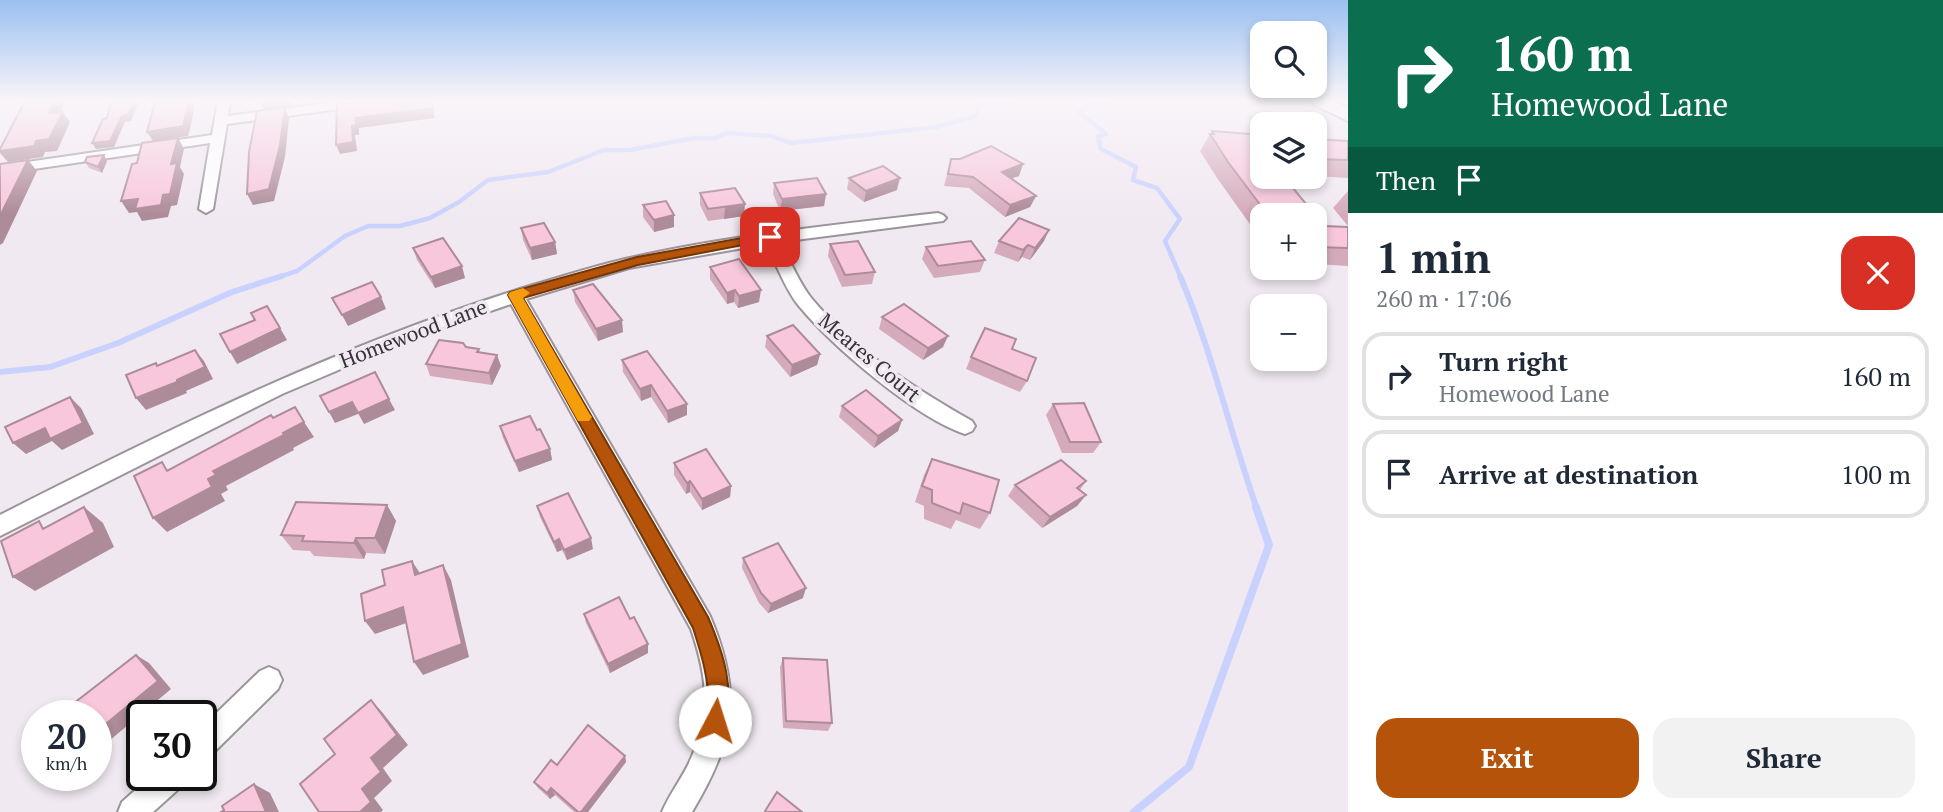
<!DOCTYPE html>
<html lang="en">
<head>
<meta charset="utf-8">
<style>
	:root { --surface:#fff; --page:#f2f2f3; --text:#1f2937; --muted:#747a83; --line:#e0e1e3; --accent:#b45309 }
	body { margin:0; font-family:"PT Serif",serif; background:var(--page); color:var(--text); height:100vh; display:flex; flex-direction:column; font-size:26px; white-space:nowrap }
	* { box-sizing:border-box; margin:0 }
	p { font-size:23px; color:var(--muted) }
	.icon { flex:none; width:38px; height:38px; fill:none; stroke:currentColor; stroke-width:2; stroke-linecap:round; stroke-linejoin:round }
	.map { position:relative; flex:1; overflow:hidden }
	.sheet { display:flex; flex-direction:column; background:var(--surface); width:595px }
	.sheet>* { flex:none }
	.top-card { background:#0b6e4f; color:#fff; overflow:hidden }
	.controls { position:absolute; left:1250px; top:21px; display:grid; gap:14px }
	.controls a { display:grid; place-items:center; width:77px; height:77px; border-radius:14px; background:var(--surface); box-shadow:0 4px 10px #0003; font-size:35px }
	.speed { position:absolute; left:21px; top:700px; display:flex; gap:14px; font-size:35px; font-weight:700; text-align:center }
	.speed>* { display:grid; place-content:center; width:91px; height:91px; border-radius:50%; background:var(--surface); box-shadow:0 4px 10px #0003; line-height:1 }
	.speed small { font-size:18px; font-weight:400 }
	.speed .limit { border:4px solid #111; border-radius:10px; background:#fff; color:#111 }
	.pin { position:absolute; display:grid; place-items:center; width:60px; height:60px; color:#fff; margin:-30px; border-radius:14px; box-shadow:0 4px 10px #0006 }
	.me { position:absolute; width:77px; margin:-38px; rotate:5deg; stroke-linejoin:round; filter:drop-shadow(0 0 5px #0008) }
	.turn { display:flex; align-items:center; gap:24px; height:147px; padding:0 28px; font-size:32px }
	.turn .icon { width:91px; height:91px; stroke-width:2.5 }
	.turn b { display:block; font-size:49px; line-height:60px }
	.then { display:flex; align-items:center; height:66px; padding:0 28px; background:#0003; gap:14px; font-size:26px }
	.round { display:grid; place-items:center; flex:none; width:74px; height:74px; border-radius:21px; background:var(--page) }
	.overview { display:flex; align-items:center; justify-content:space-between; height:119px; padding:0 28px }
	h1 { font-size:42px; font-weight:800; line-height:52px }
	.cta { display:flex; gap:14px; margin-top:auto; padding:14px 28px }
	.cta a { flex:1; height:80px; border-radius:21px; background:var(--accent); color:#fff; font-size:28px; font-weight:800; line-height:80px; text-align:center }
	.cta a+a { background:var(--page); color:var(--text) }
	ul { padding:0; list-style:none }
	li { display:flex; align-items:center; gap:21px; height:88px; margin:0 14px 10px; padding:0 14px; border:4px solid var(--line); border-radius:21px }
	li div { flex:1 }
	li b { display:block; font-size:26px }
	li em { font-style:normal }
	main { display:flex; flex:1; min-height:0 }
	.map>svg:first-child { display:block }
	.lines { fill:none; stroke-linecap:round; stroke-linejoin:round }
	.stream-far2 { stroke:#c9d2fe; stroke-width:4.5 }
	.stream-far1 { stroke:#c9d2fe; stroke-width:6 }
	.stream { stroke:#c9d2fe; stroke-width:8 }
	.minor-casing { stroke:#9b949b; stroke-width:4 }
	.secondary-casing { stroke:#9b949b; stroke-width:4 }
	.minor { fill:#fff; fill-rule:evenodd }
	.secondary { fill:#fff; fill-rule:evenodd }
	.wall { fill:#d5abbc }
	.shaded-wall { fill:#ae8b99 }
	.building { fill:#f8c7db; stroke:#ae8b99; stroke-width:2 }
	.route { fill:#b45309; stroke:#753606; stroke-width:2 }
	.slow { fill:#f59e0b }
	.labels { text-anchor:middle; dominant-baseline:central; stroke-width:7; stroke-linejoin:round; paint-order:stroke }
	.street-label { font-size:21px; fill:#363336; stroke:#f1e9f1 }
</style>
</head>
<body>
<main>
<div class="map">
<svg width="1348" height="812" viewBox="0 0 1348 812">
	<rect width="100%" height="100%" fill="#f1e9f1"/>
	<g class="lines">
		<!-- stream-far2 -->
		<g class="stream-far2">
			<path d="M1083,101L1092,104L1111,101"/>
			<path d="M1092,104L1079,112L1106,134L1098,136L1101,149L1136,167L1133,180L1157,188L1180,219L1165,241L1181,278"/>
			<path d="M276,278L297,271L345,236L368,226H400L430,218L459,202L488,180L548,172L604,150H630L694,138H716L726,133L771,136L791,143L936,127L976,116L979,105L1014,101"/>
		</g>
		<!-- stream-far1 -->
		<g class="stream-far1">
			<path d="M1180,276C1212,351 1230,432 1257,509"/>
			<path d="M0,372L50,367L118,343L232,292L282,276"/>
		</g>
		<!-- stream -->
		<path class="stream" d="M1134,812L1189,767L1269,545L1256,507"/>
		<defs>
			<g id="minor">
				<path d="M218,101H230L228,116L343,101H375L369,105L227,124L213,209L206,213L199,209L210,143L0,174V166L212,135Z"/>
				<path d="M938,213L943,215L946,218L943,221L780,242C790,260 799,283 812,299C855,350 914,388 972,421L975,426L972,431L965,434C916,418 832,346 799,306C785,289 776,263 766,244L629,268L526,299L710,616C743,694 735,740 692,812H662C669,795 680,781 688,765C712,715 708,679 691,629L511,304L423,334L282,394L0,536V515C173,427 348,341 533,285C565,276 597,265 630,258C731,235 834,225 938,213Z"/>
				<path d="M269,667L278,671L282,680L278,689L210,756L201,760V728L260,671Z"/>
				<path d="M152,775H187L183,785L153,812H118L122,802Z"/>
			</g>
			<path id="secondary" d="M1312,101H1334L1348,108V121L1315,105Z"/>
		</defs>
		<!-- minor casing -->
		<use href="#minor" class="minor-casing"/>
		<!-- secondary casing -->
		<use href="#secondary" class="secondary-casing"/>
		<!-- minor -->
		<use href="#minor" class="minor"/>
		<!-- secondary -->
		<use href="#secondary" class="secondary"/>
	</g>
	<!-- wall -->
	<g class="wall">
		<path d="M1212,131L1262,135V177H1284L1324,226L1348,227V266L1314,264V215H1262V241L1217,178L1200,151Z"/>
		<path d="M1314,139L1348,141V178L1314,176Z"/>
		<path d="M951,159L1019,176L1011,178L1036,196L1030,207L1005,217L969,188L944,186Z"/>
		<path d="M107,161L102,173L89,168L85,162Z"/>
		<path d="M849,178L897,190L864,202L847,189Z"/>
		<path d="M774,183L826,194L824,206L780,211L773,194Z"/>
		<path d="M1348,191V226L1333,208Z"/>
		<path d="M700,193L744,216L708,221L700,205Z"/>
		<path d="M643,205L674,227L654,232L643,217Z"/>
		<path d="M521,228L555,242L557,254L532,260L523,240Z"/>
		<path d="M999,241H1044L1030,260L1022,257L1018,262L994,253Z"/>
		<path d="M830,244L875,272L872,284L842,287L828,256Z"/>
		<path d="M926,247L985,260L980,272L934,278L922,259Z"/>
		<path d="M413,248L465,278L435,288L417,260Z"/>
		<path d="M710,267L759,302L738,308L734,302L727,304L710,279Z"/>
		<path d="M573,290L623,332L598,341L575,302Z"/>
		<path d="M882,317L943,347L923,360L879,329Z"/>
		<path d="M767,336L820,354L817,365L790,377L765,347Z"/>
		<path d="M466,347L479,349L480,352L501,366L492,385L430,376L426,364Z"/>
		<path d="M1012,349L1027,381L1020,392L966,369L971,357Z"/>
		<path d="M622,360L687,404V415L668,423L651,397L641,401L623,372Z"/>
		<path d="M1053,404L1101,442L1093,453H1062L1046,415Z"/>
		<path d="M842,406L902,420L898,431L874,448L839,417Z"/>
		<path d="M500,426L537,430L550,449L552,460L519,472L503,438Z"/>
		<path d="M932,459L990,513L980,529L956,520L951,529L924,519V506L915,502L924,475Z"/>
		<path d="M674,463L731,486L730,497L702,510L690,492L686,494L674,475Z"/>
		<path d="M1086,481L1080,490L1086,495L1077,506L1042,528L1008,496L1015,485Z"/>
		<path d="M387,505L396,521L385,554L366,553L364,559L314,556L310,551L293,550L281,535Z"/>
		<path d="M537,506L593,549L567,560L562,550L557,552L540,517Z"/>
		<path d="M743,558L803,598L768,613L759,603L742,568Z"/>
		<path d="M584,614L648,653L610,673L586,623Z"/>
		<path d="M783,658L832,723L828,731L783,728L780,667Z"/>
		<path d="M625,756L626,762L588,812H574L555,795L550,799L538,788L534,782L557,765Z"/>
	</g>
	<!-- shaded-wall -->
	<g class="shaded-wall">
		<path d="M54,101H66L56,124L49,113Z"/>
		<path d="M133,101H139L131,121L125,122L114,147L96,149L92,143L122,116Z"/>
		<path d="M189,101H195L191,125L188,136L153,141L147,132Z"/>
		<path d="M260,101H291V105L264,109Z"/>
		<path d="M431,101L435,118L359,128V135H355L357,151L340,154L336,145L352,126L356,118Z"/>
		<path d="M285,107L289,118L285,157L274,201L253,205L247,194Z"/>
		<path d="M63,112L70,122L57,151L45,152L43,157L8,162L0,153V151L36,141Z"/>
		<path d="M178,138L184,149L180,167L184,174L177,205L171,206L168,217L142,221L137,212L129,213L121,201L171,164Z"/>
		<path d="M104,155L107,161L102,173L98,167Z"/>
		<path d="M28,160L37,171L3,243L0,245V216Z"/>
		<path d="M1023,164L1019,176L998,183L1002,172Z"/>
		<path d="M900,178L897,190L864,202L866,191Z"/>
		<path d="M826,194L824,206L780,211L782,199Z"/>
		<path d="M1036,196L1030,207L1005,217L1010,205Z"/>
		<path d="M745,204L744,216L724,219L725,207Z"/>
		<path d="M674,215V227L654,232V220Z"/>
		<path d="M1049,230L1044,241L1030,260L1035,248Z"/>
		<path d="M555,242L557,254L532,260L530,248Z"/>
		<path d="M1028,245L1022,257L1018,262L1023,250Z"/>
		<path d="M462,266L465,278L435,288L431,277Z"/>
		<path d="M735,290L734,302L727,304V293Z"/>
		<path d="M761,290L759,302L738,308L739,296Z"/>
		<path d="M381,297L386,309L348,326L342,315Z"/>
		<path d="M622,320L623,332L598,341L596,329Z"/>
		<path d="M280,328L287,340L237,364L230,352Z"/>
		<path d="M948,336L943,347L923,360L928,348Z"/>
		<path d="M195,350L204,361L213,379L186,391L187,393L146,410L136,398L177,380Z"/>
		<path d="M820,354L817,365L790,377L792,365Z"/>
		<path d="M497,355L501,366L492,385L489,373Z"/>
		<path d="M651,385V397L641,401L640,389Z"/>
		<path d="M70,397L81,408L94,434L62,450L52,441L26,454L13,443Z"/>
		<path d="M389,399L395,410L364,424L358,413Z"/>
		<path d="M352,402L358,414L335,423L329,412Z"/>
		<path d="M687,404V415L668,423L667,411Z"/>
		<path d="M902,420L898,431L874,448L878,436Z"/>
		<path d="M304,422L314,437L293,448L294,450L226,486L228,490L221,494L225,501L167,532L153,518L213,471Z"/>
		<path d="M550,449L552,460L519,472L515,461Z"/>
		<path d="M690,481V492L686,494L687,483Z"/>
		<path d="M731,486L730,497L702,510V499Z"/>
		<path d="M1086,495L1077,506L1042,528L1050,517Z"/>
		<path d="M387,505L396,521L385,554L375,538Z"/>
		<path d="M84,507L103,523L114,547L35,591L13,577Z"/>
		<path d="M356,538L366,553L364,559L354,543Z"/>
		<path d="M591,538L593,549L567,560L564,550Z"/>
		<path d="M559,539L562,550L557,552L554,542Z"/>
		<path d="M412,561L421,575H415Z"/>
		<path d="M443,565L451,580L469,657L423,675L414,662Z"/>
		<path d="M806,588L803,598L768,613L771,604Z"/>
		<path d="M403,607L412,621L375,634L365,621Z"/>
		<path d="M648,644V653L610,673L608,664Z"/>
		<path d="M136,655L149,663L171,689L97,751L96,732Z"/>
		<path d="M371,700L382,712L408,745L383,768L392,781L374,798L383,810L381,812H360L362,789L371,758Z"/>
		<path d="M625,756L626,762L588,812H581Z"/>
		<path d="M254,784L270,793L279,812H266Z"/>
		<path d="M551,788L555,795L550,799L547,793Z"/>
	</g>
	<!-- building -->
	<g class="building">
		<path d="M25,101H54L49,113L63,112L49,139L36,141L34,146L0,151V149Z"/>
		<path d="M111,101H133L128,115L122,116L110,141L92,143L103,119L107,118Z"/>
		<path d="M155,101H189L183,126L147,132Z"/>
		<path d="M357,101H431L433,108L356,118V125L352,126L353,142L336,145L337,102L351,103Z"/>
		<path d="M285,107L280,145L269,189L247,194L249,152L257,111Z"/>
		<path d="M1212,131L1262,135V177H1284L1324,226L1348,227V248L1314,247V215H1268L1228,162L1210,134H1214Z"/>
		<path d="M178,138L171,164L177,163L170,194L163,195L161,205L135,209L138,199L121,201L132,164L137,163L142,143Z"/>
		<path d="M1314,139L1348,141V160L1314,159Z"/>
		<path d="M991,146L1023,164L1002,172L1036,196L1010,205L973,177L948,174L951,159H960Z"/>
		<path d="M104,155L98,167L85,162L87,157Z"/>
		<path d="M28,160L0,216V164Z"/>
		<path d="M883,166L900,178L866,191L849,178Z"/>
		<path d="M817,178L826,194L782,199L774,183Z"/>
		<path d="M735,188L745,204L708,209L700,193Z"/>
		<path d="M666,201L674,215L654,220L643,205Z"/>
		<path d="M1019,218L1049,230L1035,248L1028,245L1023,250L999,241Z"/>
		<path d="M544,223L555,242L530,248L521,228Z"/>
		<path d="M443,238L462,266L431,277L413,248Z"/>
		<path d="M858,241L875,272L845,275L830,244Z"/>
		<path d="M971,241L985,260L938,266L926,247Z"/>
		<path d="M739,259L761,290L739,296L735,290L727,293L710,267Z"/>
		<path d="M372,282L381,297L342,315L332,298Z"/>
		<path d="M593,284L622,320L596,329L573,290Z"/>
		<path d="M904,304L948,336L928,348L882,317Z"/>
		<path d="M267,306L280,328L230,352L220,334L255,320L251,313Z"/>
		<path d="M793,325L820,354L792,365L767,336Z"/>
		<path d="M985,328L1016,339L1012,349L1036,358L1027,381L971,357Z"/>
		<path d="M439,340L463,343L466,347L479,349L477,352L497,355L489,373L426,364Z"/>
		<path d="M195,350L205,367L177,380V382L136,398L126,375L156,363L157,366Z"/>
		<path d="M647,351L687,404L667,411L651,385L640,389L622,360Z"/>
		<path d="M375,372L389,399L358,413L352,402L329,412L320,396Z"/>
		<path d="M866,390L902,420L878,436L842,406Z"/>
		<path d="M70,397L83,423L50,439L45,428L13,443L5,427Z"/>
		<path d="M1084,403L1101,442H1070L1053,404Z"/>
		<path d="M295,407L304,422L283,433L284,435L213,471L216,475L208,479L212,487L153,518L134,476L162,462L167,471L271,415L273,418Z"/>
		<path d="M530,416L537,430L540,429L550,449L515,461L500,426Z"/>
		<path d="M706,449L731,486L702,499L690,481L687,483L674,463Z"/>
		<path d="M932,459L999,480L990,513L963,503L960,514L932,503V490L922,486Z"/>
		<path d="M1061,460L1086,481L1077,488L1086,495L1050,517L1015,485Z"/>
		<path d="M568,493L591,538L564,550L559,539L554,542L537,506Z"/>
		<path d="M296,502L387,505L375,538H356L354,543L302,541L304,536L281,535Z"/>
		<path d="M84,507L95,532L13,577L1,541L39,521L43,529Z"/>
		<path d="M778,543L806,588L771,604L761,593L743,558Z"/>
		<path d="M412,561L415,575L443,565L462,644L414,662L403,607L365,621L361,594L385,585L382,570Z"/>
		<path d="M619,597L630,619L634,617L648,644L608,664L584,614Z"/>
		<path d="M136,655L158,681L96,732V716H61L60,714Z"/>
		<path d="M783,658L827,660L832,723L786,721Z"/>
		<path d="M371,700L397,735L371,758L381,772L362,789L371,802L360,812H319L300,784L335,754L324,739Z"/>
		<path d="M588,725L625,756L581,812H578L551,788L547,793L534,782L551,760L557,765Z"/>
		<path d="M254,784L266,812H221L224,810L222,806Z"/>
		<path d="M777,792L802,812H766L765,811Z"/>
	</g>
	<!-- sky -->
	<linearGradient id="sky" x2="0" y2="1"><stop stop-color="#9bc0f1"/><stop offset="0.47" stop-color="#f9f5f9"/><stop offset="1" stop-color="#f9f5f9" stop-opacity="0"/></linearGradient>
	<rect width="1348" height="214" fill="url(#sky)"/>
	<!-- route -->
	<path class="route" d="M770,233L775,234V239L638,265L523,298L708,617C723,652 737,692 722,729L715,732L707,729C702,717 709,708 708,695C707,672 700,650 693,628L508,295L510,292L637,257Z"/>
	<!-- slow -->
	<path class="slow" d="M523,288L530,293L523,298L589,413L592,417L589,421H578L508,295L510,292Z"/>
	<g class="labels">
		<!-- street labels -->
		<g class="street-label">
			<text transform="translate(413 333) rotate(-21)">Homewood Lane</text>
			<text transform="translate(870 357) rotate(40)">Meares Court</text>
		</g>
	</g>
</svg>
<div class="controls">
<a><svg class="icon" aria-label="search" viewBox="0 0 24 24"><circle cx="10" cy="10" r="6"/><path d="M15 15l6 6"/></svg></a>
<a><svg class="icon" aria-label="layers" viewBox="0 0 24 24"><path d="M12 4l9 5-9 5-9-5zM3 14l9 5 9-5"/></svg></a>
<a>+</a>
<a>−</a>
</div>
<div class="speed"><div>20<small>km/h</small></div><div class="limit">30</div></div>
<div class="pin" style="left:770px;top:237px;background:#d93025"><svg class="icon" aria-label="arrive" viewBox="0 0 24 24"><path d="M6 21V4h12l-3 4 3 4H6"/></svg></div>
<svg class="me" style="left:715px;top:721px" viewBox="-20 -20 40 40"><circle r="19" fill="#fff"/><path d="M0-13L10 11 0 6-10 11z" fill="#b45309"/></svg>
</div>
<section class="sheet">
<div class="top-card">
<div class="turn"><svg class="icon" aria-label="right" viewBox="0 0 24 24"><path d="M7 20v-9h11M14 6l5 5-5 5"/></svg><div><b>160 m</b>Homewood Lane</div></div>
<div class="then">Then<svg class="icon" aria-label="arrive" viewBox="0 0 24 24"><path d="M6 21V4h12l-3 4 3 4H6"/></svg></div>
</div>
<div class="overview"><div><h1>1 min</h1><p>260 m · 17:06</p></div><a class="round" style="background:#d93025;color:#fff"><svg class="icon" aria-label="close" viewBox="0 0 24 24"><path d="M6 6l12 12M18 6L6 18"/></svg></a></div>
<ul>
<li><svg class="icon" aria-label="right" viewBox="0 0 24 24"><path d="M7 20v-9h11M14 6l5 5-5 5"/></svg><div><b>Turn right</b><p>Homewood Lane</p></div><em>160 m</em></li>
<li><svg class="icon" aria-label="arrive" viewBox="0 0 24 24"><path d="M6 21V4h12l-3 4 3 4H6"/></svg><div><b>Arrive at destination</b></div><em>100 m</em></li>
</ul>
<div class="cta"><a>Exit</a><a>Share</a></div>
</section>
</main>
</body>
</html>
